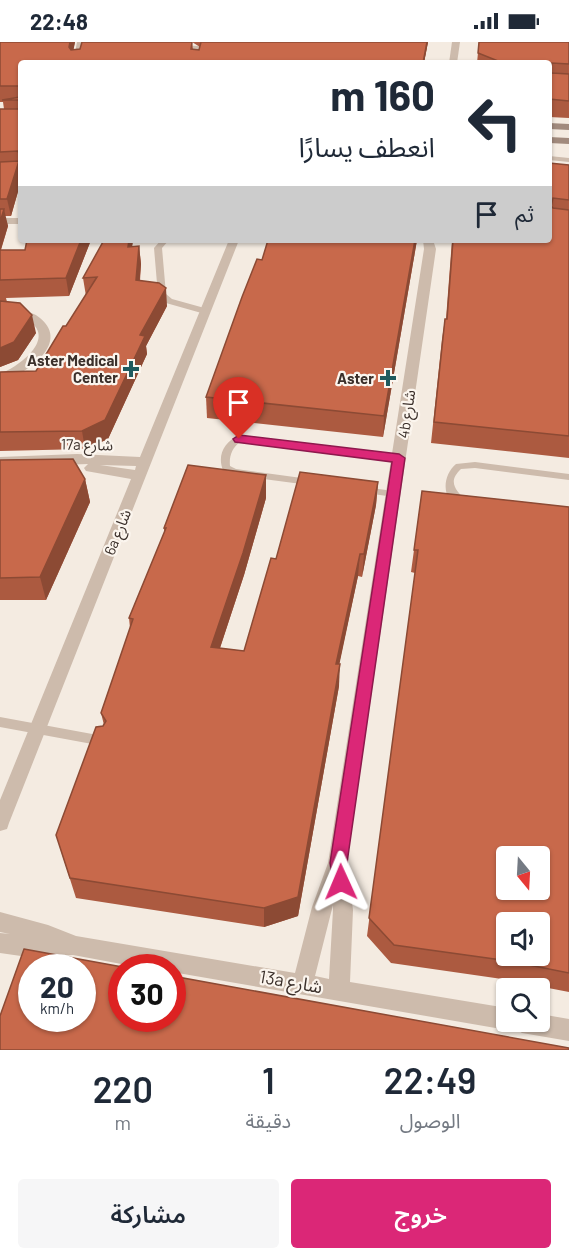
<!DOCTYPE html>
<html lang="ar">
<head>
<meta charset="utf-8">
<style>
	:root { --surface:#fff; --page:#f6f6f7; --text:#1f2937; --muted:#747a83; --accent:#db2777 }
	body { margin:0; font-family:Barlow,"Noto Sans Arabic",sans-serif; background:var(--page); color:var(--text); direction:rtl; height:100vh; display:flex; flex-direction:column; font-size:22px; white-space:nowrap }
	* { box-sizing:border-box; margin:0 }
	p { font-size:20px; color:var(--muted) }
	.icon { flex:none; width:33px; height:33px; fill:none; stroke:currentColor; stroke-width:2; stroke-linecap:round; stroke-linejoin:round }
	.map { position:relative; height:1008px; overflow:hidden; direction:ltr }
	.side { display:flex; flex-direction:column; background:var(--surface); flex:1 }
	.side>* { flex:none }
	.top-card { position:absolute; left:18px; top:18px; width:534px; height:183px; border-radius:6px; box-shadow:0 2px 4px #0004; direction:rtl; background:#fff; color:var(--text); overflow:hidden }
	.needle { width:39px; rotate:162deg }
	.tools { position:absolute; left:496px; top:804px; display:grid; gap:12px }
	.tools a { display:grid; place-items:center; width:54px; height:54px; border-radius:6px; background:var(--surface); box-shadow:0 2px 4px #0004; font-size:30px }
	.speed { position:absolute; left:18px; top:912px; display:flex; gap:12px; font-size:30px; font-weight:700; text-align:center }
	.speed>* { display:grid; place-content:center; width:78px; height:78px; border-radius:50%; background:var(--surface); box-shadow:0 2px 4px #0004; line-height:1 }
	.speed small { font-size:15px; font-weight:400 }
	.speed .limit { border:9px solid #d22; background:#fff; color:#111 }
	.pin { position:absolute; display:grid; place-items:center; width:51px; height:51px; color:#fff; margin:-62px -26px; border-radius:50% 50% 50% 0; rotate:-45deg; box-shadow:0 0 6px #0007 }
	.pin .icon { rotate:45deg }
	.me { position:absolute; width:66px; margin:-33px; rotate:359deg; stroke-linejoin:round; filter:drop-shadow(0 0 4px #0008) }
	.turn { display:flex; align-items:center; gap:21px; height:126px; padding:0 18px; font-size:27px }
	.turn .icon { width:78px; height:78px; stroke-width:2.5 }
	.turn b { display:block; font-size:42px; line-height:51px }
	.then { display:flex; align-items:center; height:57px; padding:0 18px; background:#0003; gap:12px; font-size:22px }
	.eta { display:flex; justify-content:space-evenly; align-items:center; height:102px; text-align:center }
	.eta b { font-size:36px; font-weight:600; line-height:42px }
	.button { display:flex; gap:12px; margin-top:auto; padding:12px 18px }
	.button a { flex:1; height:69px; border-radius:6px; background:var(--accent); color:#fff; font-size:24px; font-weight:600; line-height:69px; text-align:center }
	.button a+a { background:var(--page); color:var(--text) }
	.status { display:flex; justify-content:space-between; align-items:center; height:42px; padding:0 30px; background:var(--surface); direction:ltr }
	.status svg { height:16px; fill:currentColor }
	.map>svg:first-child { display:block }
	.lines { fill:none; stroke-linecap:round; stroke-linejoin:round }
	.service { fill:#cdbbac; fill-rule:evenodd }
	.minor { fill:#cdbbac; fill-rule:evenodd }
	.secondary { fill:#a18a7d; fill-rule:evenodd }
	.wall { fill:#ac5a40; fill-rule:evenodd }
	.shaded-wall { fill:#8c4a34 }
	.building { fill:#c8694b; stroke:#8c4a34; stroke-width:1.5; fill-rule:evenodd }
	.route { fill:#db2777; stroke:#8e194d; stroke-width:1.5 }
	.poi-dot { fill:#1f5a5e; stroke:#fbf5ee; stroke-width:2 }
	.labels { text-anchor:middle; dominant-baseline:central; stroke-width:4.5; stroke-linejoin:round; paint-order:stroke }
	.poi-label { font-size:15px; font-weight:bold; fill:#3b302b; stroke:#fbf5ee; text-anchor:end }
	.street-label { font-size:15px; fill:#3b302b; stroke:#fbf5ee }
	.near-street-label { font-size:18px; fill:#3b302b; stroke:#fbf5ee }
</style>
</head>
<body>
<div class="status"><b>22:48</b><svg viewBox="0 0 49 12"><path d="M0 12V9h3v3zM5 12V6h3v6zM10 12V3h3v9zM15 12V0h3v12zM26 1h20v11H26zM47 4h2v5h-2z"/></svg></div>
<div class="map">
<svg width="569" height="1008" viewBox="0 0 569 1008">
	<rect width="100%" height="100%" fill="#f4ebe1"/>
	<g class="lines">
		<!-- service -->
		<g class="service">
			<path d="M178,3L199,4L200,21H194V7L180,6L178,5Z"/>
			<path d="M549,114L569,116V120L549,118Z"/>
			<path d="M161,198H169L162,206L166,252L172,257L208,267V271L205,272L166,261L158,253L154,206Z"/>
			<path d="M239,394L399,413L404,416L399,419L240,400C232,406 229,414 230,424L236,427L309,437L314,440L309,443L234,433L223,428C217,414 224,399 239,394Z"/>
			<path d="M475,420L569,432V438L475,426L461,427C447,440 456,448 466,459L465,462C442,465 440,435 456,422Z"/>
			<path d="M363,445L394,449L399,452L394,455L359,450L358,448Z"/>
			<path d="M0,675L103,694L107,695L109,699L107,703L103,704L0,685Z"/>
		</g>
		<!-- minor -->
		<g class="minor">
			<path d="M77,0H85L81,21H73Z"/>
			<path d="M452,0H460L457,21H449Z"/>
			<rect x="0" y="176" width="21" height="6"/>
			<path d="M229,198H239L9,781L7,787L0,789V758L131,437L86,429L84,426L88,422L0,425V415L77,412L140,415ZM100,423L136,424L135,428Z"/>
			<path d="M423,198H433L436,207L347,821L353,868L350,940L507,966V980H540V972L569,977V999L522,991L513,985L507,988L172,930V926H143L73,913L28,915L0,911V891L10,892L0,890V870L48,883L76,894L295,931L312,865L328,821L424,207ZM333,863V868L329,937L315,934Z"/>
			<path d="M0,266C13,268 30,267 40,276C72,302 23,334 0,340V332C16,326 54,300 32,281C23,274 10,275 0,274Z"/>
		</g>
		<!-- secondary -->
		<g class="secondary">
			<path d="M549,81L569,82V88L549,87Z"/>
			<path d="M549,95L569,96V102L549,101Z"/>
		</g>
	</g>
	<!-- wall -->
	<g class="wall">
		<path d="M0,0H75L73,8L80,7L82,0H428L424,21H21V126H20L21,139L11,174H5L8,184L1,208H25L91,198L69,254L6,256L7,260L36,291L18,318L0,325V67H4L3,60H0ZM192,0L200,5L199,8L193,7Z"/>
		<path d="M479,0H569V76L549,75V21H477Z"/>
		<path d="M549,121L569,123V416L431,401L442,297L445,277H446L452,198H549Z"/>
		<path d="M133,198L132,204H139L141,222L140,239L167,264L146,304L147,312L108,397L85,407L0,409V330L36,329L86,254L83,236Z"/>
		<path d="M417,198L383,395L207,376L206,355L262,218Z"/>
		<path d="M0,418L85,437L90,460L46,558H0Z"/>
		<path d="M378,440L376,463L362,535L358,534L339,622V644L298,874L264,885L76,856L56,793L104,683L101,671L130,586L129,576L164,491V486L266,456L244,533L220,606L244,609L276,517Z"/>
		<path d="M422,449L569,465V950L502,937L391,921L367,894L415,531L411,530Z"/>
	</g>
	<!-- shaded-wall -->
	<g class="shaded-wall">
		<path d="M70,0H75L71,21L69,5Z"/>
		<path d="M427,0H428L424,21H423Z"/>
		<path d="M19,119L21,131V139L11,174L7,157Z"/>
		<path d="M4,167L8,184L0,210V180Z"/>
		<path d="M81,198H91L69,254L66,236Z"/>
		<path d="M129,198H133L130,222L128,205Z"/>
		<path d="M415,198H417L383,395L384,374Z"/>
		<path d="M139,204L141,222L138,256L136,238Z"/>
		<path d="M166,246L167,264L146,304L147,312L108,397L85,407L82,389L140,293Z"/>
		<path d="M32,273L36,291L18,318L0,325V306Z"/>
		<path d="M266,433V456L244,533L213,627L211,605Z"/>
		<path d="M85,437L90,460L46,558L40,535Z"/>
		<path d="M378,440L376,463L362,535L364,512Z"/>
		<path d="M360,512L358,534L335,643L336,622Z"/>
		<path d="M340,622L339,644L298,874L264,885V866Z"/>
	</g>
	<!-- building -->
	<g class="building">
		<path d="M0,0H70L69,5L71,8L80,7L82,0H192L191,7L199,8L201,0H427L423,21H21V44H0Z"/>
		<path d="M479,0H569V22L552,21L550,29L552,31L569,32V59L549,57V21H503L478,11Z"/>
		<path d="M20,47H21V111L20,115L18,109L0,110V67H20V58H2L20,55Z"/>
		<path d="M19,119L7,157H0V120Z"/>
		<path d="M549,121L569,123V158L553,156L551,164L553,166L569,168V394L434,380L445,277H447L453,198H549Z"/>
		<path d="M0,167H4L0,180Z"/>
		<path d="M27,198H81L66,236L0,238V208H25Z"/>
		<path d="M104,198H129L128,205L139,204L136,238L159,241L166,246L140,293L145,294L105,378L82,389L0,390V330L36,329L63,284H66L97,235L83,236Z"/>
		<path d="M268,198H415L384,374L206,355L242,255L257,217L262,218Z"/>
		<path d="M0,259L20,261L32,273L14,300L0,306Z"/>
		<path d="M73,417L85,437L40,535L0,536V418Z"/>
		<path d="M188,423L266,433L243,511L211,605L244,609L271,516L276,517L300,430L378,440L364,512H360L336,622H340L298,855L264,866L70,836L56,793L96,685L103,684L106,679L101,671L133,577L129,576L166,486H164Z"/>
		<path d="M422,449L569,465V931L509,919L394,903L369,876L418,508H414ZM507,814H540V848H507ZM507,880H540V914H507Z"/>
		<path d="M24,907L128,926H122V976H172V934L569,1006V1008H0V974ZM32,926H82V976H32Z"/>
	</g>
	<!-- route -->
	<path class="route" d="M239,393L399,412L405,416L347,821L349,840L347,845L341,848L334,845L330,821L392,420L235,400L233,397Z"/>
	<!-- markers -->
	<g class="poi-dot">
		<path d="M128 318h6v6h6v6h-6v6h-6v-6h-6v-6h6z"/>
		<path d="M385 327h6v6h6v6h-6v6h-6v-6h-6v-6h6z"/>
	</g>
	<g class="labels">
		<!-- poi labels -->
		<g class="poi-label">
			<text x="118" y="318">Aster Medical<tspan x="118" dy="17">Center</tspan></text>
			<text x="374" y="336">Aster</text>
		</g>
		<!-- street labels -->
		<g class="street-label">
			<text transform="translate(406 372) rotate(-82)">4b شارع</text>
			<text transform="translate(87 402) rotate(1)">17a شارع</text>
			<text transform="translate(117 490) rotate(-68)">6a شارع</text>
		</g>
		<!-- near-street labels -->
		<g class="near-street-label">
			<text transform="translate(291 939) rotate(10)">13a شارع</text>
		</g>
	</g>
</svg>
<div class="tools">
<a><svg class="needle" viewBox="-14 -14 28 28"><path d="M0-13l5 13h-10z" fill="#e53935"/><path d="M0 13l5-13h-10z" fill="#747a83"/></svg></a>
<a><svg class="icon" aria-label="sound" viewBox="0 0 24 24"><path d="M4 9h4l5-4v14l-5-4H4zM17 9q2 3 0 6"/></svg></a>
<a><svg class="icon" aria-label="search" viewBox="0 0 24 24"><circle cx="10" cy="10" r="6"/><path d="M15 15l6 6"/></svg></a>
</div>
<div class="speed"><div>20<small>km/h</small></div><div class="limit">30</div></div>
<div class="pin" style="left:239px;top:397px;background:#d93025"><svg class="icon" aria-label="arrive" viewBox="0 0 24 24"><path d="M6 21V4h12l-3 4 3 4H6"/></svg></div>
<svg class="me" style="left:341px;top:840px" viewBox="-20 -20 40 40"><path d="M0-17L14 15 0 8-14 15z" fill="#db2777" stroke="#fff" stroke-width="4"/></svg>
<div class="top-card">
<div class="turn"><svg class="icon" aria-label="left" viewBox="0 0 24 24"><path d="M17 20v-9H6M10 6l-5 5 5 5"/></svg><div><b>160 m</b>انعطف يسارًا</div></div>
<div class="then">ثم<svg class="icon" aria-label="arrive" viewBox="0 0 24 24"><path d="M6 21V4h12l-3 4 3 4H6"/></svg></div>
</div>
</div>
<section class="side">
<div class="eta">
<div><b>22:49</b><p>الوصول</p></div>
<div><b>1</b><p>دقيقة</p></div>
<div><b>220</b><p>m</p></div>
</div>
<div class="button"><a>خروج</a><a>مشاركة</a></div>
</section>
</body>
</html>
